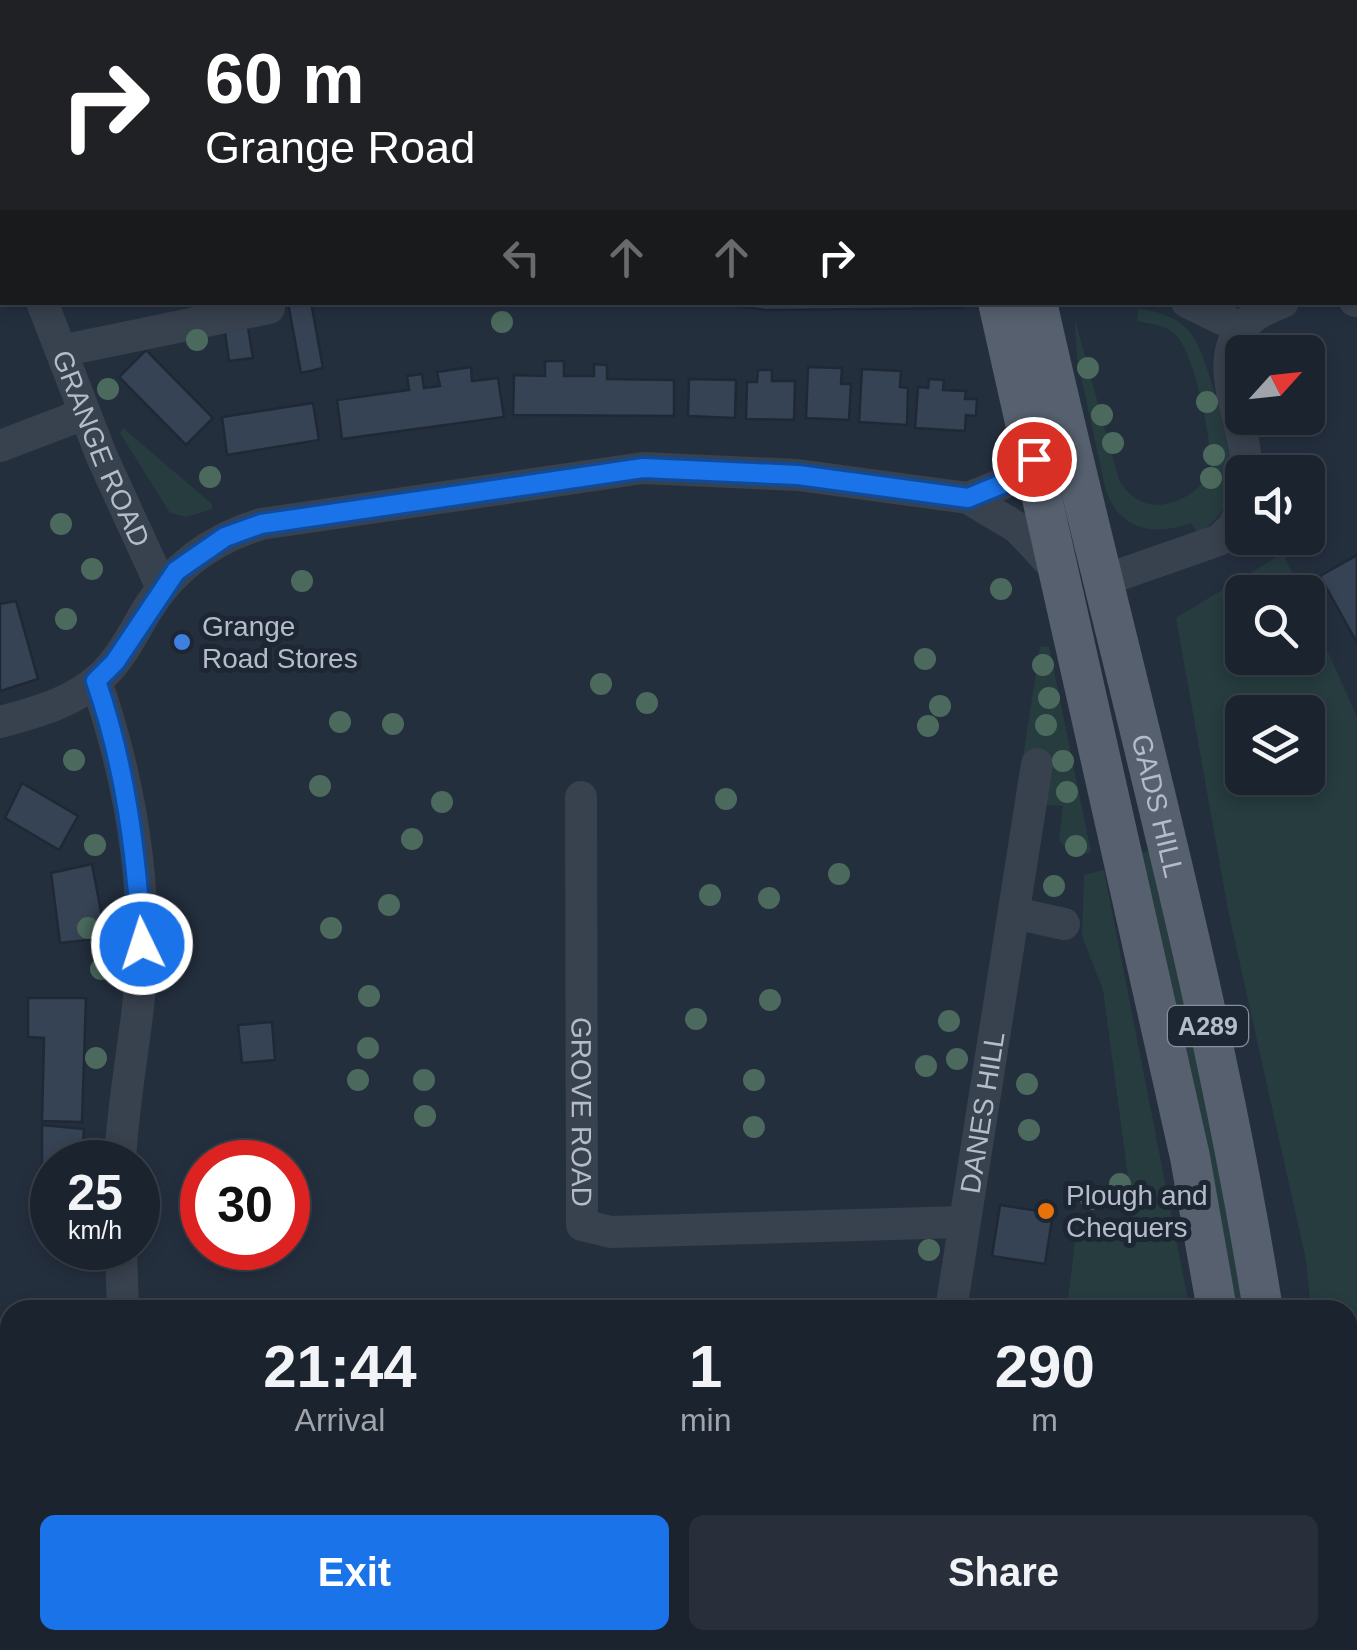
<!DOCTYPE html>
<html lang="en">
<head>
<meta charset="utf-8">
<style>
	:root { --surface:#1b232e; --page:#282f3a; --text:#f1f3f6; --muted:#a0a4aa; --line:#39404a; --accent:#1a73e8 }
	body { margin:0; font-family:Helvetica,sans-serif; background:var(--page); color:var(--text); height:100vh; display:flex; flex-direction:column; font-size:38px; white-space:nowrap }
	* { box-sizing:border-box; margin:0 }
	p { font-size:32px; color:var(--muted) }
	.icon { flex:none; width:55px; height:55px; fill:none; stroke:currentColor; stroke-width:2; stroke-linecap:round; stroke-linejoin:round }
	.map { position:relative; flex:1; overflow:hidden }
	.side { position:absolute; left:0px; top:1300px; width:1358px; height:350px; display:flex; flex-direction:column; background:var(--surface); border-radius:30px 30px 0 0; box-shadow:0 5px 15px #0003,0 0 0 2px var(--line) }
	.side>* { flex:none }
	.hud { position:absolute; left:0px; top:0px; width:1358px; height:305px; box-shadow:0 5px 15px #0003,0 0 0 2px var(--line); background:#202124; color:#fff; overflow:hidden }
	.needle { width:65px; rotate:63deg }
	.buttons { position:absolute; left:1225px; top:335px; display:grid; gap:20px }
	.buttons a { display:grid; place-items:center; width:100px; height:100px; border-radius:15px; background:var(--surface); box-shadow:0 5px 15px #0003,0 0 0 2px var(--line); font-size:50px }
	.speed { position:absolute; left:30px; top:1140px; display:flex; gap:20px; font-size:50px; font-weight:700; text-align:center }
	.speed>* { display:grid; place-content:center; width:130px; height:130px; border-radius:50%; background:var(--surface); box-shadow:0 5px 15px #0003,0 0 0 2px var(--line); line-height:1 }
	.speed small { font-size:25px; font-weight:400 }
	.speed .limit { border:15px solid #d22; background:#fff; color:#111 }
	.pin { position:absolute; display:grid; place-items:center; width:85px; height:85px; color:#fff; margin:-42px; border:5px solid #fff; border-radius:50%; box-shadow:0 2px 10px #0007 }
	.me { position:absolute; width:110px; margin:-55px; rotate:356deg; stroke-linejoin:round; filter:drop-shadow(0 0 8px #0008) }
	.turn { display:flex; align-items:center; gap:35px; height:210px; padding:0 40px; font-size:45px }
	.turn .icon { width:130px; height:130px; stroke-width:2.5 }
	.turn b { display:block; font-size:70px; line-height:85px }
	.lanes { display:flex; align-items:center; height:95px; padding:0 40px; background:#0003; justify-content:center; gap:50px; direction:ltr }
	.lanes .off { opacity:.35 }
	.eta { display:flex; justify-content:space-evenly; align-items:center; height:170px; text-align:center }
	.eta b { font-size:60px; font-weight:700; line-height:70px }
	.primary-button { display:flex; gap:20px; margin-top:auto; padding:20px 40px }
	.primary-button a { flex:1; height:115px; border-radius:15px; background:var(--accent); color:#fff; font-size:40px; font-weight:700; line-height:115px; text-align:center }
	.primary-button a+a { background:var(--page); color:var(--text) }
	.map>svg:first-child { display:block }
	.green { fill:#263c3f; fill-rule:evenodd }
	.building { fill:#364354; stroke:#1f2835; stroke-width:2.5 }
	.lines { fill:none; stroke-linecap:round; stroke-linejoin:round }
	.minor { stroke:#38414e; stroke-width:32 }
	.major { stroke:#56606e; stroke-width:40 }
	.tree { fill:#4b6a5d }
	.route-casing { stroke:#114b97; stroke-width:25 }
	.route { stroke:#1a73e8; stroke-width:18 }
	.shop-dot { fill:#3f7fe0; stroke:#1d2633; stroke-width:4 }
	.food-dot { fill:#e8710a; stroke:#1d2633; stroke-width:4 }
	.labels { text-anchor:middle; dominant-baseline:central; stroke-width:10; stroke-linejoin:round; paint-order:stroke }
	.shield { fill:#1d2633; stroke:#878f9c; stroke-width:2.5 }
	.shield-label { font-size:25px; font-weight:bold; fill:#b4bcc9 }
	.street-label { font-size:28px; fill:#b4bcc9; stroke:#1d2633 }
	.poi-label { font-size:28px; fill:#b4bcc9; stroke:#1d2633; text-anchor:start }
</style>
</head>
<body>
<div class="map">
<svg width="1357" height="1650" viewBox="0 0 1357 1650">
	<rect width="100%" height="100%" fill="#242f3e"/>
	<!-- green -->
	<g class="green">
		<path d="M1138,309C1158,310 1181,319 1192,335C1209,358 1237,466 1230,492C1225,512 1213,523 1198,534L1191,523C1153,537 1118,530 1105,487L1077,358L1075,320L1119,480C1142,520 1186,507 1210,474C1214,448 1195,352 1175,334C1166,325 1150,324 1137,321Z"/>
		<path d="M123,428L212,504V509L187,517L170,513L120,433Z"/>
		<path d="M1283,553L1301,592H1242V658H1308V607L1357,717V1650H1343L1342,1640H1348V1310H1311L1306,1260L1228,910L1176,618ZM1308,712V778H1242V712Z"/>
		<path d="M1049,646L1091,852L1074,857L1059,840L1063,806L1045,805L1052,763L1023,757L1040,647Z"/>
		<path d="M1149,851L1199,1068L1245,1310H1233L1139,853Z"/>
		<path d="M1104,870L1190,1310H975L976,1303L1067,1306L1076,1235L1136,1236L1103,990L1082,936L1084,875Z"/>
		<path d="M961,1640H1224L1225,1650H960Z"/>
	</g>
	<!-- building -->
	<g class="building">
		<path d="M215,0H300L310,2H214Z"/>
		<rect x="1355" y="110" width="2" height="172"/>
		<path d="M311,302L323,368L301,373L288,303Z"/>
		<path d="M710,302H964V308L765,310Z"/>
		<path d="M247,321L253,358L229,361L224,325Z"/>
		<path d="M146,350L213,418L186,445L119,377Z"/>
		<path d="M545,361H564V376H594V364L607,365V379L674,380V416L513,415L514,375L545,376Z"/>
		<path d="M471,367L472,381L498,378L504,417L342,439L337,400L409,390L407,376L422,374L424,388L440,386L437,372Z"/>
		<path d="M808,367L842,368L841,384H851L849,420L806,418Z"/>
		<path d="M862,369L901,371L900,387L908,388L907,425L859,422Z"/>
		<path d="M758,370H772V381H795L794,420L746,419L747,382H757Z"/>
		<path d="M689,379L736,380L735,418L688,416Z"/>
		<path d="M929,379L944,380L943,390L966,391L965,399H977L976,416L966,415L965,431L915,428L918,387L928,388Z"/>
		<path d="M313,403L319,440L227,455L222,417Z"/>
		<path d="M1357,555V643L1320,576Z"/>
		<path d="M16,601L38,679L0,691V604Z"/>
		<path d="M22,783L78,816L59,850L5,818Z"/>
		<path d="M92,864L106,938L60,943L51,873Z"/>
		<path d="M28,998H86L82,1122L42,1121L44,1038L28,1037Z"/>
		<path d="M272,1022L275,1060L242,1063L238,1025Z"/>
		<path d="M42,1125L84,1129L82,1162H52V1193L42,1192Z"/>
		<path d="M1000,1205L1053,1213L1045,1264L992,1256Z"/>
		<path d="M10,1321V1366L0,1369V1324Z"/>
		<path d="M0,1607L10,1610V1640H64V1650H0Z"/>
	</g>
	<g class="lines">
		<!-- minor -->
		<g class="minor">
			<path d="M435,0L444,2"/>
			<path d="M839,0V2"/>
			<path d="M0,185L2,192"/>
			<path d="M1355,301H1357"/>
			<path id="s1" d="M42,302L102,457L162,588"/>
			<path d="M1187,302L1243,329"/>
			<path d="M61,351L269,308"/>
			<path d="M0,446L84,414"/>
			<path d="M1247,472C1246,409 1190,334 1283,302"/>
			<path d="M968,498L1018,528L1060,573"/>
			<path d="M1102,581L1219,540L1233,527L1242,508"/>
			<path d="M96,681C125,765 142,853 142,942C142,1016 123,1089 120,1162"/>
			<path d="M0,722C37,712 76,702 104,674C122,656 134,632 147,610C174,566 212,539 261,524L643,468L798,475L968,498L1002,484L1034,459"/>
			<path id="s2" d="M581,797L582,1225L611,1232L963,1222"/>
			<path d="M1014,913L1064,924"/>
			<path d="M121,1248L123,1310"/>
			<path id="s3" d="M951,1310L1037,764"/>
			<path d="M10,1402L4,1404L10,1493"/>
			<path d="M129,1640L133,1650"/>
			<path d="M328,1650L476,1641L739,1650"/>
			<path d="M931,1650L934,1640"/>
		</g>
		<!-- major -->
		<g class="major">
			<path d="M949,0L950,2"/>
			<path d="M986,0V2"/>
			<path d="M998,302L1190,1157L1217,1310"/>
			<path id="s4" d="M1037,302C1112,638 1209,970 1263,1310"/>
			<path d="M1250,1640V1650"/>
			<path d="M1298,1640L1299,1650"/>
		</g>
	</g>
	<!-- trees -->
	<g class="tree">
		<circle cx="502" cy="322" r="11"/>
		<circle cx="197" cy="340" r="11"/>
		<circle cx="1088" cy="368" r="11"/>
		<circle cx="108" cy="389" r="11"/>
		<circle cx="1207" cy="402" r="11"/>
		<circle cx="1102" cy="415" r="11"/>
		<circle cx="1113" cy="443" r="11"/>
		<circle cx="1214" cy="455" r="11"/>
		<circle cx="210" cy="477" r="11"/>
		<circle cx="1211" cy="478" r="11"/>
		<circle cx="61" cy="524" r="11"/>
		<circle cx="92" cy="569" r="11"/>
		<circle cx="302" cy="581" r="11"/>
		<circle cx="1001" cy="589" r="11"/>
		<circle cx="66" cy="619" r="11"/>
		<circle cx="925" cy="659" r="11"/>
		<circle cx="1043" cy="665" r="11"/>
		<circle cx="601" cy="684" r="11"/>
		<circle cx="1049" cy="698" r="11"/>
		<circle cx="647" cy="703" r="11"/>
		<circle cx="940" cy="706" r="11"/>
		<circle cx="340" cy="722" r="11"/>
		<circle cx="393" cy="724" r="11"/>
		<circle cx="1046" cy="725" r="11"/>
		<circle cx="928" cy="726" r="11"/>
		<circle cx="74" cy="760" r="11"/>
		<circle cx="1063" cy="761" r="11"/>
		<circle cx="320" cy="786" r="11"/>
		<circle cx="1067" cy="792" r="11"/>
		<circle cx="726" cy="799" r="11"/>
		<circle cx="442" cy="802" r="11"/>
		<circle cx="412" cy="839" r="11"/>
		<circle cx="95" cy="845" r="11"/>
		<circle cx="1076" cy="846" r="11"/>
		<circle cx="839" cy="874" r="11"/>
		<circle cx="1054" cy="886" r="11"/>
		<circle cx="710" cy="895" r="11"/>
		<circle cx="769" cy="898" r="11"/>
		<circle cx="389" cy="905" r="11"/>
		<circle cx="88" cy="928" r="11"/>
		<circle cx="331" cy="928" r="11"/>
		<circle cx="101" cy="969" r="11"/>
		<circle cx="369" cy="996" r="11"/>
		<circle cx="770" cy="1000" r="11"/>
		<circle cx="696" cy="1019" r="11"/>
		<circle cx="949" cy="1021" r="11"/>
		<circle cx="368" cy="1048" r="11"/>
		<circle cx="96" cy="1058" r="11"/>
		<circle cx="957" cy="1059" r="11"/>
		<circle cx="926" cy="1066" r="11"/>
		<circle cx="358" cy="1080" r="11"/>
		<circle cx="424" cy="1080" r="11"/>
		<circle cx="754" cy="1080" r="11"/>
		<circle cx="1027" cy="1084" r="11"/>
		<circle cx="425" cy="1116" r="11"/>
		<circle cx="754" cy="1127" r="11"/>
		<circle cx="1029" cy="1130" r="11"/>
		<circle cx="1120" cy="1184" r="11"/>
		<circle cx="1091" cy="1199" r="11"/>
		<circle cx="929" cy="1250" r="11"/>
	</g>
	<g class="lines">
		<defs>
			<path id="route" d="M142,944C136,853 126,768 96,681L115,662L176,571L225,537L261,524L643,468L798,475L968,498L1002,484L1034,459"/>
		</defs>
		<!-- route casing -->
		<use href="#route" class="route-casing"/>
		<!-- route -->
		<use href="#route" class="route"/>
	</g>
	<!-- markers -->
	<circle class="shop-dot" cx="182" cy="642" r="10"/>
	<circle class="food-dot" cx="1046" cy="1211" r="10"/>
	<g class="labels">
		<!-- shield labels -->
		<rect class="shield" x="1168" y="1006" width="80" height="40" rx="8"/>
		<g class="shield-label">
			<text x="1208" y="1026">A289</text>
		</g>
		<!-- street labels -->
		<g class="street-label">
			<text stroke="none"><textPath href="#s1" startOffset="158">GRANGE ROAD</textPath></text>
			<text stroke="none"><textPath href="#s4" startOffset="518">GADS HILL</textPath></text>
			<text stroke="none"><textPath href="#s3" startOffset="200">DANES HILL</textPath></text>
			<text stroke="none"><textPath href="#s2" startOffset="315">GROVE ROAD</textPath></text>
		</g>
		<!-- poi labels -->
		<g class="poi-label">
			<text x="202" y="626">Grange<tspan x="202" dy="32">Road Stores</tspan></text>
			<text x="1066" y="1195">Plough and<tspan x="1066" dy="32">Chequers</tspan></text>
		</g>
	</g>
</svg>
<div class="buttons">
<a><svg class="needle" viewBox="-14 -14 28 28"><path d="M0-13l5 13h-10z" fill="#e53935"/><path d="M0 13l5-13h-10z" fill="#a0a4aa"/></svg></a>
<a><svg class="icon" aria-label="sound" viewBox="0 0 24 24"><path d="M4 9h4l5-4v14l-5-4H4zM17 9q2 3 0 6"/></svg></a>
<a><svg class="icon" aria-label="search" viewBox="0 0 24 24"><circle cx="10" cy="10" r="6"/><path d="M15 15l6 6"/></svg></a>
<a><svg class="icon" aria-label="layers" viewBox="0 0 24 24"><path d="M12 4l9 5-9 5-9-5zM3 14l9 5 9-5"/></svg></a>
</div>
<div class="speed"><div>25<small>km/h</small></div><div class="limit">30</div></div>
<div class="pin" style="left:1034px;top:459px;background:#d93025"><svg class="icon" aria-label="arrive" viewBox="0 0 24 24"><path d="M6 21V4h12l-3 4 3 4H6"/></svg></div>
<svg class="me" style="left:142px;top:944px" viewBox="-20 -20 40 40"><circle r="17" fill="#1a73e8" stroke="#fff" stroke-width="3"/><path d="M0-11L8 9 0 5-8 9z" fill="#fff"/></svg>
<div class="hud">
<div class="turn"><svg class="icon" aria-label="right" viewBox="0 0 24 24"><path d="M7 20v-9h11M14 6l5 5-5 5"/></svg><div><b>60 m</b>Grange Road</div></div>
<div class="lanes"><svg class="icon off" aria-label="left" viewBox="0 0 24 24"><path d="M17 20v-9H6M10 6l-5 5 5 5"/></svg><svg class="icon off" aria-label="ahead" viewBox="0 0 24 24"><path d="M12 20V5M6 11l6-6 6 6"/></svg><svg class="icon off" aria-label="ahead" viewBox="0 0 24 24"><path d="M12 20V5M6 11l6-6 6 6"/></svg><svg class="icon" aria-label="right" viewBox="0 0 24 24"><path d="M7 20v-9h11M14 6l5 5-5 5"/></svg></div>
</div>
<section class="side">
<div class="eta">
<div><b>21:44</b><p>Arrival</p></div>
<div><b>1</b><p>min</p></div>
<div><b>290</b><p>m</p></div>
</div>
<div class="primary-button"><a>Exit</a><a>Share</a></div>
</section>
</div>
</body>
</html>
